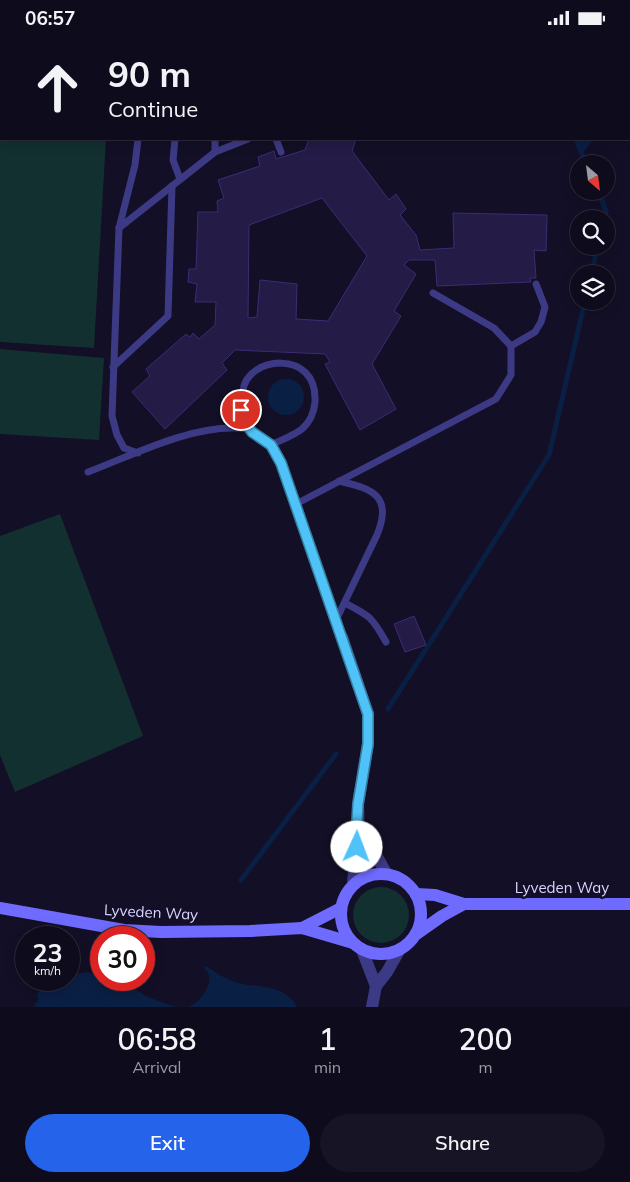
<!DOCTYPE html>
<html lang="en">
<head>
<meta charset="utf-8">
<style>
	:root { --surface:#0e0b1c; --page:#171425; --text:#f1f3f6; --muted:#9b9ba3; --line:#2e2b3b; --accent:#2563eb }
	body { margin:0; font-family:Mulish,sans-serif; background:var(--page); color:var(--text); height:100vh; display:flex; flex-direction:column; font-size:19px; white-space:nowrap }
	* { box-sizing:border-box; margin:0 }
	p { font-size:16px; color:var(--muted) }
	.icon { flex:none; width:28px; height:28px; fill:none; stroke:currentColor; stroke-width:2; stroke-linecap:round; stroke-linejoin:round }
	.map { position:relative; height:972px; overflow:hidden }
	.drawer { display:flex; flex-direction:column; background:var(--surface); flex:1 }
	.drawer>* { flex:none }
	.top-card { position:absolute; left:0px; top:0px; width:630px; height:105px; box-shadow:0 2px 12px #0003,0 0 0 1px var(--line); background:#0e0b1c; color:var(--text); overflow:hidden }
	.needle { width:32px; rotate:152deg }
	.buttons { position:absolute; left:570px; top:120px; display:grid; gap:10px }
	.buttons a { display:grid; place-items:center; width:45px; height:45px; border-radius:50%; background:var(--surface); box-shadow:0 2px 12px #0003,0 0 0 1px var(--line); font-size:25px }
	.speed { position:absolute; left:15px; top:891px; display:flex; gap:10px; font-size:25px; font-weight:700; text-align:center }
	.speed>* { display:grid; place-content:center; width:65px; height:65px; border-radius:50%; background:var(--surface); box-shadow:0 2px 12px #0003,0 0 0 1px var(--line); line-height:1 }
	.speed small { font-size:12px; font-weight:400 }
	.speed .limit { border:8px solid #d22; background:#fff; color:#111 }
	.pin { position:absolute; display:grid; place-items:center; width:42px; height:42px; color:#fff; margin:-21px; border:2px solid #fff; border-radius:50%; box-shadow:0 1px 5px #0007 }
	.me { position:absolute; width:55px; margin:-28px; rotate:2deg; stroke-linejoin:round; filter:drop-shadow(0 0 4px #0008) }
	.turn { display:flex; align-items:center; gap:18px; height:105px; padding:0 25px; font-size:22px }
	.turn .icon { width:65px; height:65px; stroke-width:2.5 }
	.turn b { display:block; font-size:35px; line-height:42px }
	.eta { display:flex; justify-content:space-evenly; align-items:center; height:85px; text-align:center }
	.eta b { font-size:30px; font-weight:600; line-height:35px }
	.action { display:flex; gap:10px; margin-top:auto; padding:10px 25px }
	.action a { flex:1; height:58px; border-radius:30px; background:var(--accent); color:#fff; font-size:20px; font-weight:600; line-height:58px; text-align:center }
	.action a+a { background:var(--page); color:var(--text) }
	.status { display:flex; justify-content:space-between; align-items:center; height:35px; padding:0 25px; background:var(--surface); direction:ltr }
	.status svg { height:14px; fill:currentColor }
	.map>svg:first-child { display:block }
	.green { fill:#12302f }
	.water { fill:#0a1f44 }
	.lines { fill:none; stroke-linecap:round; stroke-linejoin:round }
	.stream { stroke:#0a1f44; stroke-width:5 }
	.building { fill:#241b47; stroke:#3b2d73; fill-rule:evenodd }
	.lane { stroke:#3d3a85; stroke-width:7 }
	.street { stroke:#3d3a85; stroke-width:12 }
	.secondary { stroke:#6f6bff; stroke-width:12 }
	.route-casing { stroke:#337fa1; stroke-width:12 }
	.route { stroke:#4fc3f7; stroke-width:9 }
	.labels { text-anchor:middle; dominant-baseline:central; stroke-width:5; stroke-linejoin:round; paint-order:stroke }
	.street-label { font-size:15px; fill:#d9d4ff; stroke:#130f26 }
</style>
</head>
<body>
<div class="status"><b>06:57</b><svg viewBox="0 0 49 12"><path d="M0 12V9h3v3zM5 12V6h3v6zM10 12V3h3v9zM15 12V0h3v12zM26 1h20v11H26zM47 4h2v5h-2z"/></svg></div>
<div class="map">
<svg width="630" height="972" viewBox="0 0 630 972">
	<rect width="100%" height="100%" fill="#130f26"/>
	<!-- green -->
	<g class="green">
		<path d="M0,11L1,104H106L94,313L0,307Z"/>
		<path d="M0,314L104,323L99,405L0,399Z"/>
		<path d="M60,479L143,701L15,757L0,720V501Z"/>
		<circle cx="381" cy="880" r="28"/>
	</g>
	<!-- water -->
	<g class="water">
		<path d="M576,104H594L582,119Z"/>
		<circle cx="286" cy="362" r="18"/>
		<path d="M206,931C216,938 226,944 238,948C259,953 285,949 297,972H188C198,969 212,952 209,940C208,938 206,935 204,933Z"/>
		<path d="M86,937L101,940V945H119L148,962L169,970L180,972H34L38,965L37,959C46,948 55,945 69,945V940Z"/>
	</g>
	<g class="lines">
		<!-- stream -->
		<g class="stream">
			<path d="M576,104L586,129"/>
			<path d="M598,156L606,176L604,184"/>
			<path d="M591,239L598,211"/>
			<path d="M388,674L549,420L585,266"/>
			<path d="M241,845L336,719"/>
		</g>
	</g>
	<!-- building -->
	<g class="building">
		<path d="M340,0H377V1H337Z"/>
		<path d="M309,104H356L352,116L389,165L396,159L406,174L400,180L416,200L420,215L454,213L453,178L547,180L546,216L534,215L536,243H530L531,247L437,251L435,225H409L404,230L416,239L394,276L401,281L372,329L396,374L360,395L325,329L330,327L325,319L235,315L222,328L227,335L165,394L132,357L150,341L146,334L186,299L190,302L193,298L199,304L215,290L216,267H195L197,249L188,247L189,234H196L198,177H218L217,166L224,163L218,145L260,131L258,122L274,116L276,124L305,115ZM322,163L367,221L328,286L296,284L297,249L260,245L257,282L248,283L249,190Z"/>
		<path d="M414,581L426,610L405,617L394,589Z"/>
	</g>
	<g class="lines">
		<!-- lane -->
		<g class="lane">
			<path d="M138,104L135,130L119,193L112,381L117,400L124,413L138,418"/>
			<path d="M175,104L173,125L180,144"/>
			<path d="M276,104L281,117"/>
			<path d="M215,117L248,104"/>
			<path d="M119,193L215,117V104"/>
			<path d="M511,311L535,297L541,287L545,272L536,249"/>
			<path d="M113,332L168,281L172,151"/>
			<path d="M251,396C240,382 241,373 243,356C246,321 318,313 315,367C314,378 310,387 302,394C293,401 281,405 271,410"/>
			<path d="M88,437C133,420 187,392 235,393C238,393 243,393 246,394C264,399 273,413 281,428L342,602"/>
			<path d="M296,469L496,364L511,340V311L494,293L433,258"/>
			<path d="M345,568C370,581 372,582 386,607"/>
			<path d="M336,585L377,500C393,461 373,454 339,446"/>
		</g>
		<!-- street -->
		<g class="street">
			<path d="M342,602L368,679V709L358,769L359,800L355,824L353,849"/>
			<path d="M359,800L375,818L386,838"/>
			<path d="M362,915L376,951"/>
			<path d="M372,972L376,951L387,937L400,914"/>
		</g>
		<!-- secondary -->
		<g class="secondary">
			<circle cx="381" cy="879" r="40"/>
			<path d="M416,859L435,860L464,869H630"/>
			<path d="M0,873L124,895L161,897L250,896L302,893L353,908"/>
			<path d="M302,893L341,873"/>
			<path d="M415,900L442,881L464,869"/>
		</g>
	</g>
	<g class="lines">
		<defs>
			<path id="route" d="M241,375L246,389L252,397L271,410L281,428L368,679V709L358,769L357,785L359,800L357,812"/>
		</defs>
		<!-- route casing -->
		<use href="#route" class="route-casing"/>
		<!-- route -->
		<use href="#route" class="route"/>
	</g>
	<g class="labels">
		<!-- street labels -->
		<g class="street-label">
			<text x="562" y="852">Lyveden Way</text>
			<text transform="translate(151 877) rotate(3)">Lyveden Way</text>
		</g>
	</g>
</svg>
<div class="buttons">
<a><svg class="needle" viewBox="-14 -14 28 28"><path d="M0-13l5 13h-10z" fill="#e53935"/><path d="M0 13l5-13h-10z" fill="#9b9ba3"/></svg></a>
<a><svg class="icon" aria-label="search" viewBox="0 0 24 24"><circle cx="10" cy="10" r="6"/><path d="M15 15l6 6"/></svg></a>
<a><svg class="icon" aria-label="layers" viewBox="0 0 24 24"><path d="M12 4l9 5-9 5-9-5zM3 14l9 5 9-5"/></svg></a>
</div>
<div class="speed"><div>23<small>km/h</small></div><div class="limit">30</div></div>
<div class="pin" style="left:241px;top:375px;background:#d93025"><svg class="icon" aria-label="arrive" viewBox="0 0 24 24"><path d="M6 21V4h12l-3 4 3 4H6"/></svg></div>
<svg class="me" style="left:357px;top:812px" viewBox="-20 -20 40 40"><circle r="19" fill="#fff"/><path d="M0-13L10 11 0 6-10 11z" fill="#4fc3f7"/></svg>
<div class="top-card">
<div class="turn"><svg class="icon" aria-label="ahead" viewBox="0 0 24 24"><path d="M12 20V5M6 11l6-6 6 6"/></svg><div><b>90 m</b>Continue</div></div>
</div>
</div>
<section class="drawer">
<div class="eta">
<div><b>06:58</b><p>Arrival</p></div>
<div><b>1</b><p>min</p></div>
<div><b>200</b><p>m</p></div>
</div>
<div class="action"><a>Exit</a><a>Share</a></div>
</section>
</body>
</html>
